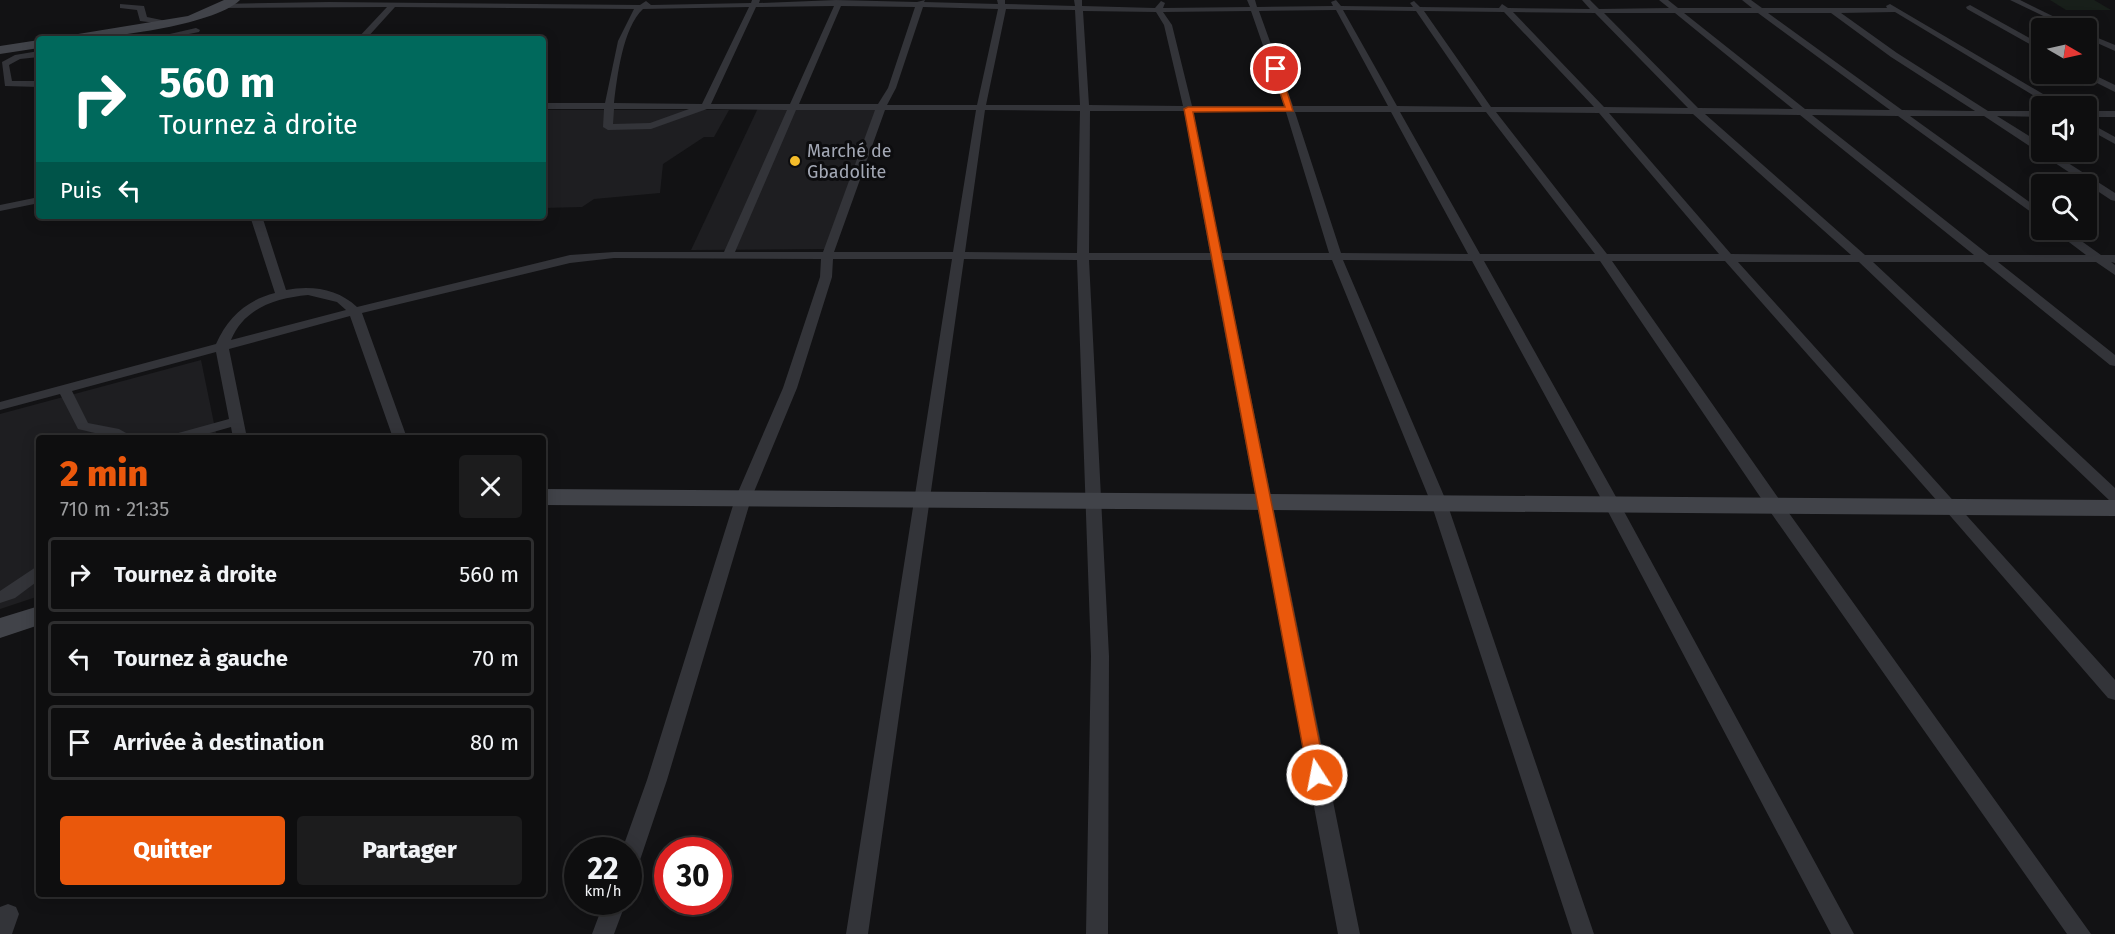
<!DOCTYPE html>
<html lang="fr">
<head>
<meta charset="utf-8">
<style>
	:root { --surface:#0e0e0f; --page:#1c1c1d; --text:#f1f3f6; --muted:#9b9c9e; --line:#2e2e2f; --accent:#ea580c }
	body { margin:0; font-family:"Fira Sans",sans-serif; background:var(--page); color:var(--text); height:100vh; display:flex; flex-direction:column; font-size:22px; white-space:nowrap }
	* { box-sizing:border-box; margin:0 }
	p { font-size:20px; color:var(--muted) }
	.icon { flex:none; width:33px; height:33px; fill:none; stroke:currentColor; stroke-width:2; stroke-linecap:round; stroke-linejoin:round }
	.map { position:relative; flex:1; overflow:hidden }
	.sheet { position:absolute; left:36px; top:435px; width:510px; height:462px; display:flex; flex-direction:column; background:var(--surface); border-radius:6px; box-shadow:0 3px 15px #0003,0 0 0 2px var(--line) }
	.sheet>* { flex:none }
	.top-card { position:absolute; left:36px; top:36px; width:510px; height:183px; border-radius:6px; box-shadow:0 3px 15px #0003,0 0 0 2px var(--line); background:#00695c; color:#fff; overflow:hidden }
	.needle { width:39px; rotate:99deg }
	.tools { position:absolute; left:2031px; top:18px; display:grid; gap:12px }
	.tools a { display:grid; place-items:center; width:66px; height:66px; border-radius:6px; background:var(--surface); box-shadow:0 3px 15px #0003,0 0 0 2px var(--line); font-size:30px }
	.speed { position:absolute; left:564px; top:837px; display:flex; gap:12px; font-size:30px; font-weight:700; text-align:center }
	.speed>* { display:grid; place-content:center; width:78px; height:78px; border-radius:50%; background:var(--surface); box-shadow:0 3px 15px #0003,0 0 0 2px var(--line); line-height:1 }
	.speed small { font-size:15px; font-weight:400 }
	.speed .limit { border:9px solid #d22; background:#fff; color:#111 }
	.pin { position:absolute; display:grid; place-items:center; width:51px; height:51px; color:#fff; margin:-26px; border:3px solid #fff; border-radius:50%; box-shadow:0 2px 6px #0007 }
	.me { position:absolute; width:66px; margin:-33px; rotate:349deg; stroke-linejoin:round; filter:drop-shadow(0 0 4px #0008) }
	.turn { display:flex; align-items:center; gap:21px; height:126px; padding:0 24px; font-size:27px }
	.turn .icon { width:78px; height:78px; stroke-width:2.5 }
	.turn b { display:block; font-size:42px; line-height:51px }
	.then { display:flex; align-items:center; height:57px; padding:0 24px; background:#0003; gap:12px; font-size:22px }
	.round { display:grid; place-items:center; flex:none; width:63px; height:63px; border-radius:6px; background:var(--page) }
	.head { display:flex; align-items:center; justify-content:space-between; height:102px; padding:0 24px }
	h1 { font-size:36px; font-weight:800; line-height:45px; color:var(--accent) }
	.button { display:flex; gap:12px; margin-top:auto; padding:12px 24px }
	.button a { flex:1; height:69px; border-radius:6px; background:var(--accent); color:#fff; font-size:24px; font-weight:800; line-height:69px; text-align:center }
	.button a+a { background:var(--page); color:var(--text) }
	ul { padding:0; list-style:none }
	li { display:flex; align-items:center; gap:18px; height:75px; margin:0 12px 9px; padding:0 12px; border:3px solid var(--line); border-radius:6px }
	li div { flex:1 }
	li b { display:block; font-size:22px }
	li em { font-style:normal }
	.map>svg:first-child { display:block }
	.built { fill:#1e1e21 }
	.green { fill:#181f1a }
	.lines { fill:none; stroke-linecap:round; stroke-linejoin:round }
	.street { fill:#333439; fill-rule:evenodd }
	.secondary { fill:#414349; fill-rule:evenodd }
	.route { fill:#ea580c; stroke:#983908; stroke-width:1.5 }
	.poi-dot { fill:#f4bc2a; stroke:#0d0d0f; stroke-width:2 }
	.labels { text-anchor:middle; dominant-baseline:central; stroke-width:6; stroke-linejoin:round; paint-order:stroke }
	.far-poi-label { font-size:18px; fill:#a3a8b5; stroke:#0d0d0f; text-anchor:start }
</style>
</head>
<body>
<div class="map">
<svg width="2115" height="934" viewBox="0 0 2115 934">
	<rect width="100%" height="100%" fill="#121214"/>
	<!-- built -->
	<g class="built">
		<path d="M758,108L876,109L825,249L691,250Z"/>
		<path d="M543,110H729L714,137H704L663,164L660,193L594,199L582,207L543,208Z"/>
		<path d="M201,360L217,438H39V596L0,609V414Z"/>
	</g>
	<!-- green -->
	<path class="green" d="M2050,0H2094L2111,10H2066Z"/>
	<g class="lines">
		<!-- street -->
		<g class="street">
			<path d="M752,0H760L759,3L836,0L917,2L925,0L924,2L998,4L997,0H1005V4L1075,6L1074,0H1082V6L1155,8L1161,1L1165,3L1163,8L1250,7L1247,0H1255L1257,7L1333,6L1331,2L1336,0L1341,6L1413,7L1410,3L1414,1L1420,7L1499,8L1502,4L1508,8L1590,9L1582,0H1590L1599,9L1669,8L1659,0H1668L1678,8H1752L1742,0H1751L1762,8H1887L1886,6L1890,4L2060,104L2061,106H2051L1895,12L1841,13L1897,53L1988,111H2042V117L1997,116L2042,144V152H2051L2115,193V201L2111,200L1984,116H1910L2042,211V220L1898,116L1812,115L1989,255H2086L2053,230H2066L2101,255H2115V263L2111,262L2115,265V275L2096,262H1998L2115,355V366L2110,365L1983,262H1873L2115,488V502L2110,501L1859,262H1738L2115,680V700L2108,698L1946,511L1725,261H1612L1781,502L2091,934H2067L1769,510L1600,261H1484L1620,504L1854,934H1831L1604,504L1472,261L1343,260L1447,503L1594,934H1572L1431,503L1332,260H1223L1360,934H1338L1211,260H1089L1109,656L1108,934H1086L1091,656L1077,260L964,259L868,934H846L952,259H833L832,277L797,388L751,499L667,780L639,863L636,870L628,872V850H622L647,780L735,499L783,388L820,277L821,259L614,258L570,263L362,313L407,438H393L350,316L229,349L247,438H233L231,427L192,438H169L171,435L229,419L216,352L72,391L88,423L119,429L135,438H116L78,429L60,394L0,410V402L216,344C228,317 247,300 275,293L250,216H262L286,290C312,285 338,289 357,307L570,255L614,252H724L787,110L707,109L651,129L608,130L603,127L604,109H543V103H605L618,41L634,9L395,7L366,39H357L387,7L222,8L218,6L219,4L329,2L640,5L646,1L651,5L751,3ZM834,6L790,104H711L756,7ZM841,6L915,7L888,88L878,104H799ZM749,7L702,104L614,103C617,77 623,27 643,9ZM923,7L998,9L977,105H887L896,88ZM1006,9L1075,10L1080,105H986ZM1336,10L1388,106H1293L1259,11ZM1343,10L1416,11L1482,107L1397,106ZM1083,11L1156,12L1164,25L1183,106L1089,105ZM1251,11L1284,106H1192L1172,25L1163,12ZM1424,11L1504,12L1594,107H1491ZM1513,12L1595,13L1688,108L1604,107ZM1604,13H1675L1793,109L1698,108ZM1684,13H1758L1890,110L1805,109ZM1768,13H1831L1891,57L1975,111L1902,110ZM614,109H689L650,123L613,124ZM796,110H875L823,252H735ZM885,110H976L953,252H834ZM985,110L1080,111L1077,253L965,252ZM1090,111H1184L1210,253H1089ZM1193,111L1286,112L1329,253H1221ZM1295,112H1391L1468,254L1341,253ZM1400,112H1486L1595,254H1480ZM1496,112L1599,113L1719,254H1607ZM1609,113L1693,114L1851,255L1731,254ZM1705,114L1800,115L1974,255H1865ZM308,295L337,302L346,310L231,340C244,308 276,298 308,295Z"/>
			<path d="M2010,0H2020L2077,28H2068Z"/>
			<path d="M120,4L144,6L147,17L176,23L172,25L140,21L137,10L120,8Z"/>
			<path d="M1970,5L2042,45V51L1967,9L1966,7Z"/>
			<path d="M196,28L200,30L199,32L164,39H148Z"/>
			<path d="M2086,33L2115,45V51L2086,38Z"/>
			<path d="M39,51V57L20,59L9,65L12,81H39V87L5,86L2,62L15,55Z"/>
			<path d="M2086,71L2115,85V92L2083,76L2082,74H2086Z"/>
			<rect x="2086" y="111" width="29" height="6"/>
			<path d="M2086,121L2115,137V144L2086,128Z"/>
			<path d="M39,197V203L0,211V205Z"/>
			<path d="M39,565V580L15,598L0,603V591Z"/>
			<path d="M604,902H626L614,934H592Z"/>
			<path d="M8,904L16,907L19,914L12,934H0V907Z"/>
		</g>
		<!-- secondary -->
		<g class="secondary">
			<path d="M224,0H240C213,26 104,39 66,39L72,35L188,16Z"/>
			<path d="M39,40V48L0,54V46Z"/>
			<path d="M543,489L2115,500V516L543,505Z"/>
			<path d="M39,606V625L0,638V618Z"/>
		</g>
	</g>
	<!-- route -->
	<path class="route" d="M1276,67L1280,69L1293,111L1193,112L1326,775L1323,780L1317,782L1310,780L1308,775L1184,109L1188,107H1285L1272,69Z"/>
	<!-- markers -->
	<circle class="poi-dot" cx="795" cy="161" r="6"/>
	<g class="labels">
		<!-- far-poi labels -->
		<g class="far-poi-label">
			<text x="807" y="151">Marché de<tspan x="807" dy="21">Gbadolite</tspan></text>
		</g>
	</g>
</svg>
<div class="tools">
<a><svg class="needle" viewBox="-14 -14 28 28"><path d="M0-13l5 13h-10z" fill="#e53935"/><path d="M0 13l5-13h-10z" fill="#9b9c9e"/></svg></a>
<a><svg class="icon" aria-label="sound" viewBox="0 0 24 24"><path d="M4 9h4l5-4v14l-5-4H4zM17 9q2 3 0 6"/></svg></a>
<a><svg class="icon" aria-label="search" viewBox="0 0 24 24"><circle cx="10" cy="10" r="6"/><path d="M15 15l6 6"/></svg></a>
</div>
<div class="speed"><div>22<small>km/h</small></div><div class="limit">30</div></div>
<div class="pin" style="left:1276px;top:69px;background:#d93025"><svg class="icon" aria-label="arrive" viewBox="0 0 24 24"><path d="M6 21V4h12l-3 4 3 4H6"/></svg></div>
<svg class="me" style="left:1317px;top:775px" viewBox="-20 -20 40 40"><circle r="17" fill="#ea580c" stroke="#fff" stroke-width="3"/><path d="M0-11L8 9 0 5-8 9z" fill="#fff"/></svg>
<div class="top-card">
<div class="turn"><svg class="icon" aria-label="right" viewBox="0 0 24 24"><path d="M7 20v-9h11M14 6l5 5-5 5"/></svg><div><b>560 m</b>Tournez à droite</div></div>
<div class="then">Puis<svg class="icon" aria-label="left" viewBox="0 0 24 24"><path d="M17 20v-9H6M10 6l-5 5 5 5"/></svg></div>
</div>
<section class="sheet">
<div class="head"><div><h1>2 min</h1><p>710 m · 21:35</p></div><a class="round"><svg class="icon" aria-label="close" viewBox="0 0 24 24"><path d="M6 6l12 12M18 6L6 18"/></svg></a></div>
<ul>
<li><svg class="icon" aria-label="right" viewBox="0 0 24 24"><path d="M7 20v-9h11M14 6l5 5-5 5"/></svg><div><b>Tournez à droite</b></div><em>560 m</em></li>
<li><svg class="icon" aria-label="left" viewBox="0 0 24 24"><path d="M17 20v-9H6M10 6l-5 5 5 5"/></svg><div><b>Tournez à gauche</b></div><em>70 m</em></li>
<li><svg class="icon" aria-label="arrive" viewBox="0 0 24 24"><path d="M6 21V4h12l-3 4 3 4H6"/></svg><div><b>Arrivée à destination</b></div><em>80 m</em></li>
</ul>
<div class="button"><a>Quitter</a><a>Partager</a></div>
</section>
</div>
</body>
</html>
